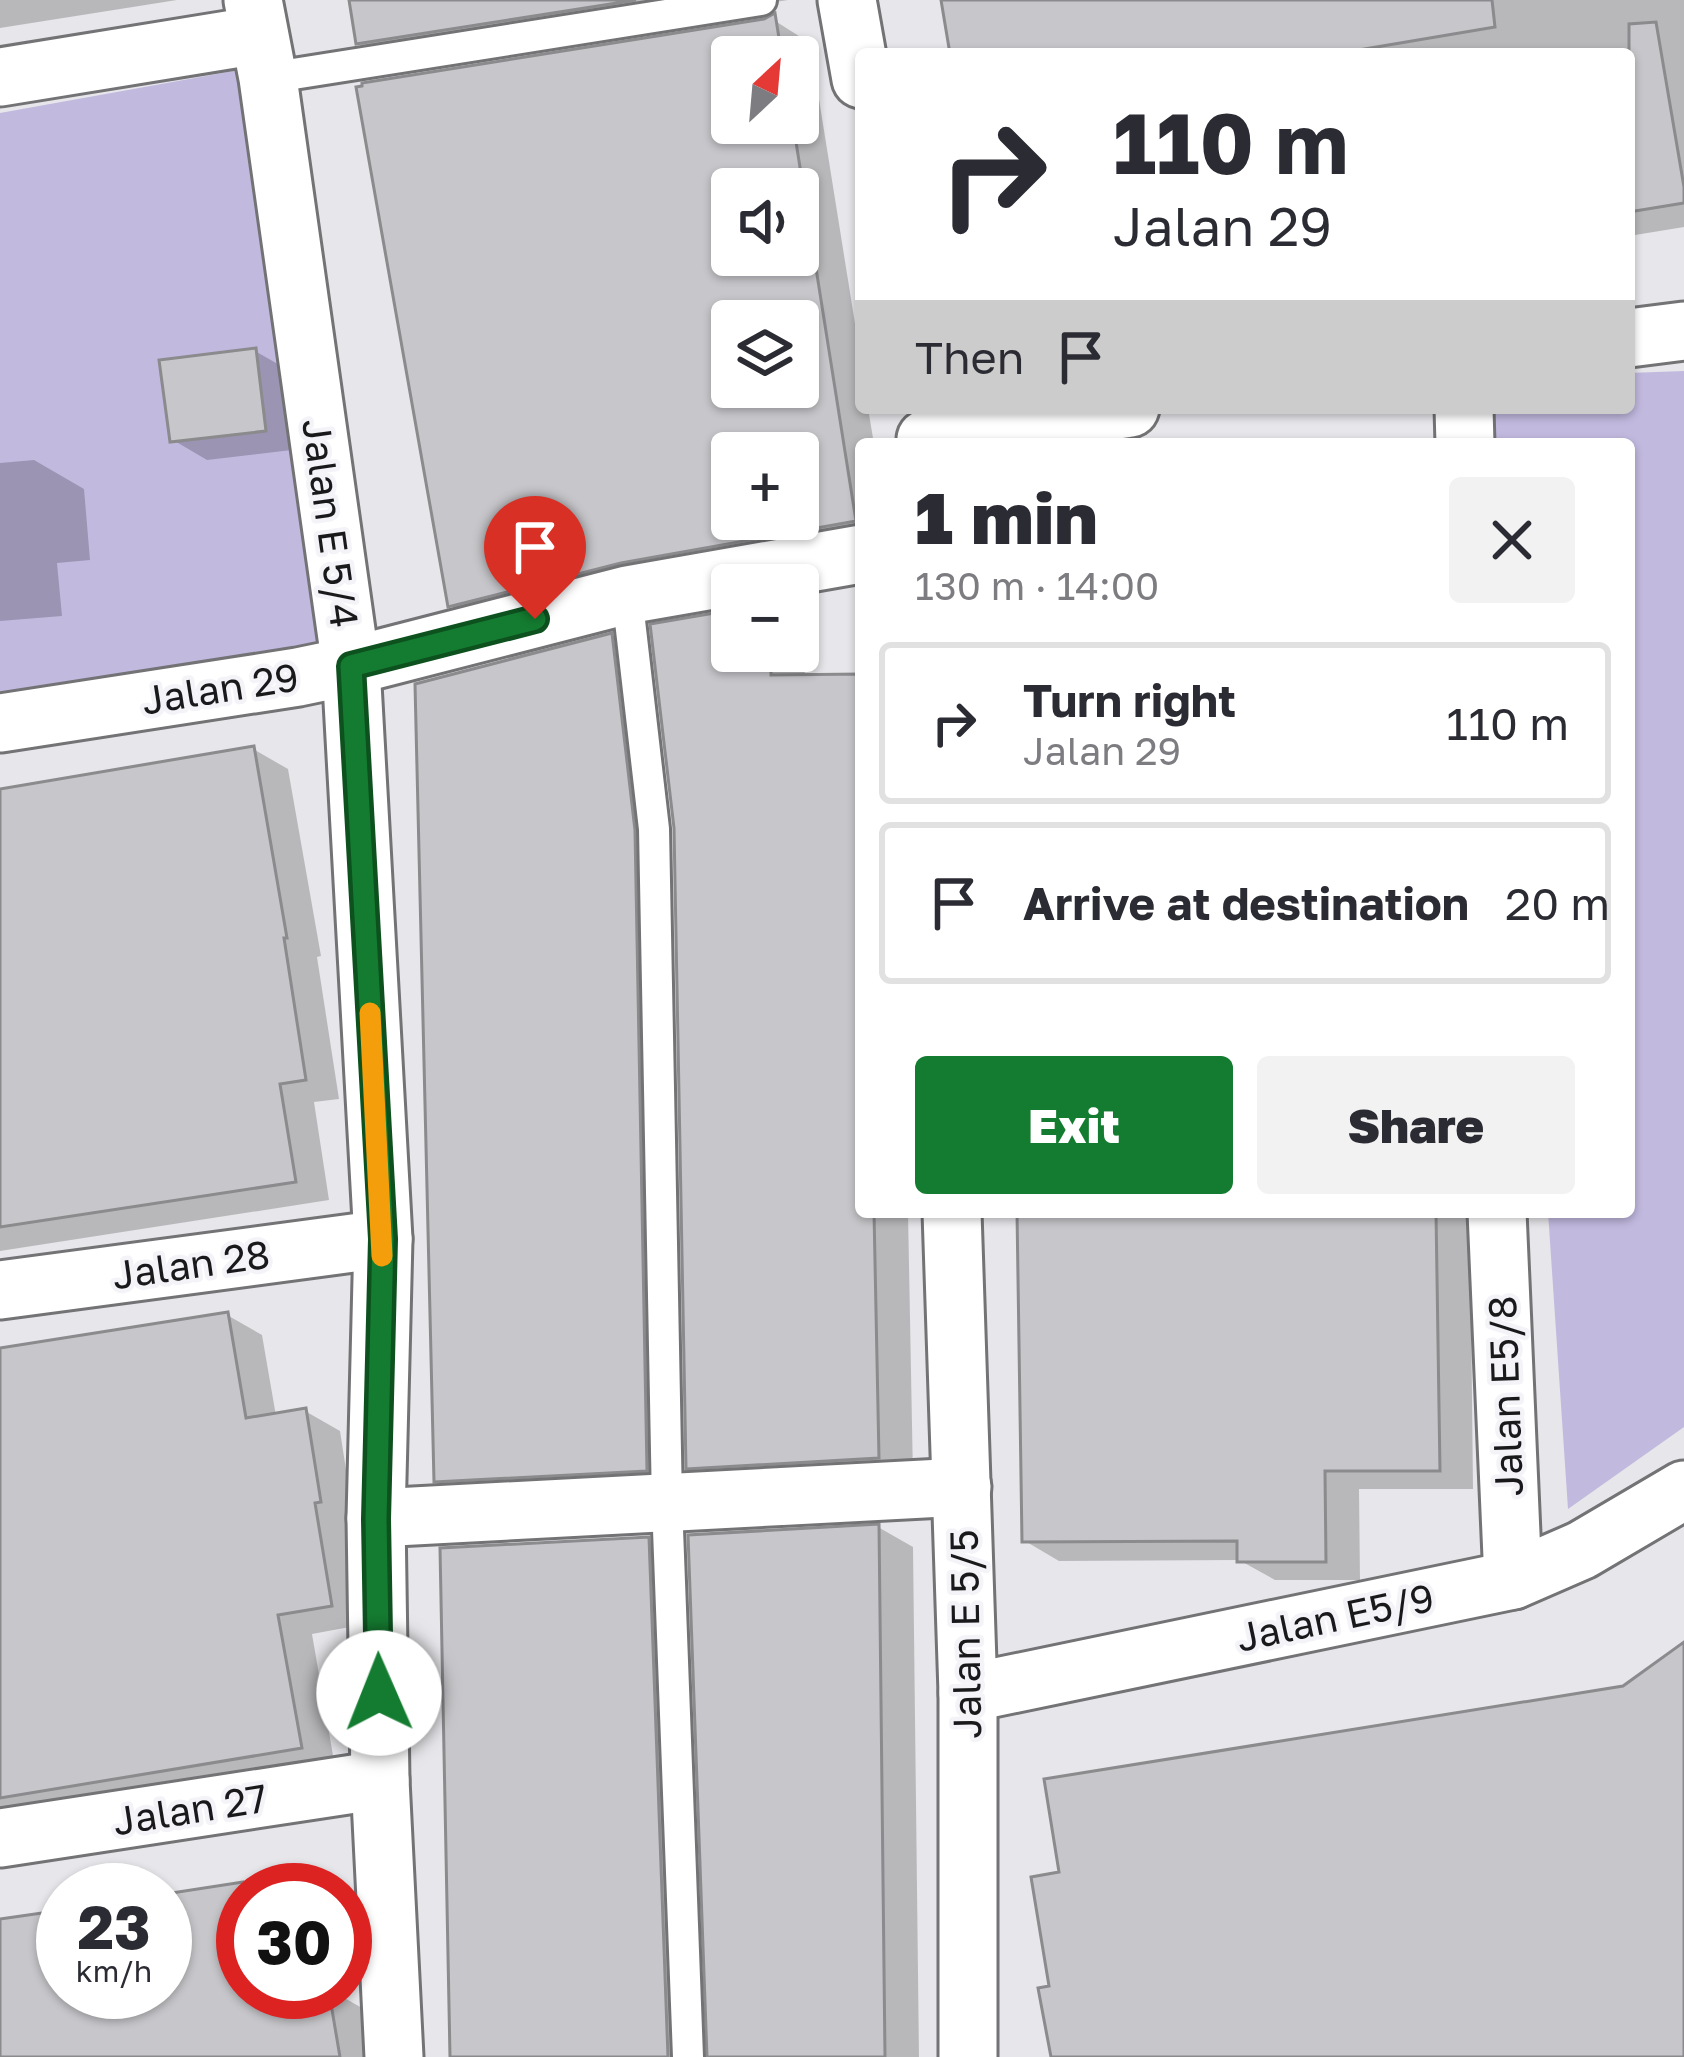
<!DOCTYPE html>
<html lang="en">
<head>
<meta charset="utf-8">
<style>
	:root { --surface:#fff; --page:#f2f2f3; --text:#2b2b33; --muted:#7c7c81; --line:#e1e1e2; --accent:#147c30 }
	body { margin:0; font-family:"Golos Text",sans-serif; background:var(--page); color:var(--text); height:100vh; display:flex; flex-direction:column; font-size:45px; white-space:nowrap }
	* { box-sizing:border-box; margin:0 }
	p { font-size:39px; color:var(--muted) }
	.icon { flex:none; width:66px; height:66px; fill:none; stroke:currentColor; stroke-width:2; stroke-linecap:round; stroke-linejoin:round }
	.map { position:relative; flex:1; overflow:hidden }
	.panel { position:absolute; left:855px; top:438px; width:780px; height:780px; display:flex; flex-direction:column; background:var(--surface); border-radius:12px; box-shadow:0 3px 9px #0004 }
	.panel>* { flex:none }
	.hud { position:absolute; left:855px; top:48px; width:780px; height:366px; border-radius:12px; box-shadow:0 3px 9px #0004; background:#fff; color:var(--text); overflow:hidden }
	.needle { width:78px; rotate:26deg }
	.controls { position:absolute; left:711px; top:36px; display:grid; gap:24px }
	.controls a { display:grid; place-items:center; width:108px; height:108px; border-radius:12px; background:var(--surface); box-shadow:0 3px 9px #0004; font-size:60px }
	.speed { position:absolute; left:36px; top:1863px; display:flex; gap:24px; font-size:60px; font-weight:700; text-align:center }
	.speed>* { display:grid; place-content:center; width:156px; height:156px; border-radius:50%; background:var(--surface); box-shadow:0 3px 9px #0004; line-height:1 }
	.speed small { font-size:30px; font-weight:400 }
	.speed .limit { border:18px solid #d22; background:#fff; color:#111 }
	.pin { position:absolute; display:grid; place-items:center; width:102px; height:102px; color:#fff; margin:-123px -51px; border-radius:50% 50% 50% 0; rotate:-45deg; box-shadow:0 0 12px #0007 }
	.pin .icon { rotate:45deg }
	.me { position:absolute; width:132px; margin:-66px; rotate:359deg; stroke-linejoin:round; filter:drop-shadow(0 0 9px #0008) }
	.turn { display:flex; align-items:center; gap:42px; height:252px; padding:0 60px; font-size:54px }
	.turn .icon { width:156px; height:156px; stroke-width:2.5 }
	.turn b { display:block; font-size:84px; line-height:102px }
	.then { display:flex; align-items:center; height:114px; padding:0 60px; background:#0003; gap:24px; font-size:45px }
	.round { display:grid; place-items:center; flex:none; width:126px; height:126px; border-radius:12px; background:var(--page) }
	.head { display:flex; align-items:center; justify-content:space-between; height:204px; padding:0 60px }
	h1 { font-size:72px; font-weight:800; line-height:90px }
	.primary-button { display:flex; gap:24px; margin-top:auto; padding:24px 60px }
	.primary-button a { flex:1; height:138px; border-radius:12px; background:var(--accent); color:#fff; font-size:48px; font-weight:800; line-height:138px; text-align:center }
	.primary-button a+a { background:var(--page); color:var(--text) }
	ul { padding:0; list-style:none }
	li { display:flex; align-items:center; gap:36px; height:162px; margin:0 24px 18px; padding:0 36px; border:6px solid var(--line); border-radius:12px }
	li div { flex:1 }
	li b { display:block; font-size:45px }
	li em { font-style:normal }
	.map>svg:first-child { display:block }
	.green { fill:#c2b9df }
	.shadow { fill:#0003; fill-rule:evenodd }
	.building { fill:#c7c6ca; stroke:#8b8a8d; stroke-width:3; fill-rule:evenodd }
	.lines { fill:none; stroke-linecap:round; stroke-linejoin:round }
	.lane-casing { stroke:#737376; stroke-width:36 }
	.street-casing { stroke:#737376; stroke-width:63 }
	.lane { stroke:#fff; stroke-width:30 }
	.street { stroke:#fff; stroke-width:57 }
	.route-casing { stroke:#0d511f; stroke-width:30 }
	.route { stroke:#147c30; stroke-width:21 }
	.slow { stroke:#f59e0b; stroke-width:21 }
	.labels { text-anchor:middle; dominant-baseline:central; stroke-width:9; stroke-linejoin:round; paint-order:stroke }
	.street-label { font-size:39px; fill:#19181a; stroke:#f4f3f7 }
</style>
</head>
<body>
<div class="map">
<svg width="1684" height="2057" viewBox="0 0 1684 2057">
	<rect width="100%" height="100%" fill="#e7e6ea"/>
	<!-- green -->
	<g class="green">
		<path d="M239,70L327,642L0,694V113Z"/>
		<path d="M1684,371V1427L1568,1509L1548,1212H1629V444H1494L1492,408H1629V373Z"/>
	</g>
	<!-- shadow -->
	<g class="shadow">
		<path d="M0,0H177L0,28Z"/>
		<path d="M351,0H788L393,62L358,43Z"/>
		<path d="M944,0H1684V227L1629,236V54H954Z"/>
		<path d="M772,19L810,43L861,361V408H868L874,444H861V545L485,625L451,605L359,90ZM732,57H798V123H732ZM732,189H798V255H732ZM732,321H798V387H732ZM732,453H798V519H732Z"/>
		<path d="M255,351L290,371L300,449L207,460L173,440Z"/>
		<path d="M34,460L84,489L90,560L57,563L62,616L0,621V463Z"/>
		<path d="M732,613V651H798V624L803,627L805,677H861V1212H908L913,1477L723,1487L689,1467Z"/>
		<path d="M611,636L646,656L681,1489L471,1500L437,1480Z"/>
		<path d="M253,749L288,769L321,956L317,957L339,1099L314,1102L329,1200L0,1251V792Z"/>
		<path d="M1020,1212H1470L1473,1489H1359L1360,1580H1275L1239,1560L1059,1561L1025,1541Z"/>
		<path d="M227,1315L262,1335L276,1416L305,1411L340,1431L354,1521L366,1624L312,1634L335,1767L0,1822V1351Z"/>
		<path d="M878,1527L913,1547L919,2057H710Z"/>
		<path d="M648,1540L683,1560L701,2057H453Z"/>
		<path d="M245,1885L254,1890H243V1992H334L362,2008L370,2057H0V1923L63,1913V1992H165V1897Z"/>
	</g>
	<!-- building -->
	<g class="building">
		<path d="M349,0H636L356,44Z"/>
		<path d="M941,0H1492L1495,27L1335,54H950Z"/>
		<path d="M775,13L782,57H732V123H793L856,521L621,563L448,607L356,87L362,86V83L764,19ZM732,189H798V255H732ZM732,321H798V387H732ZM732,453H798V519H732Z"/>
		<path d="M1656,22L1684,187V203L1629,212V24Z"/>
		<path d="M256,348L266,431L170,442L159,360Z"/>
		<path d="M732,610V651H771V675L861,674V1212H874L879,1458L686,1469L674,828L650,624Z"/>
		<path d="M612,633L635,830L647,1471L434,1482L415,684Z"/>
		<path d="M254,746L287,938H284L306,1080L280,1084L296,1182L0,1227V789Z"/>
		<path d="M1017,1212H1436L1440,1471H1325L1326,1562H1237V1541L1022,1542Z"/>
		<path d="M228,1312L246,1418L306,1408L321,1502L315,1503L332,1606L278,1615L302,1748L0,1798V1348Z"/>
		<path d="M879,1524L885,2057H707L688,1535Z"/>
		<path d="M649,1537L668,2057H450L440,1548Z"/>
		<path d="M1684,1642V2057H1051L1038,1988L1049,1986L1031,1877L1059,1872L1044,1779L1623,1686Z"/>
		<path d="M243,1882V1992H329L340,2057H0V1919L63,1910V1992H165V1894Z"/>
	</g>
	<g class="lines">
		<defs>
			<g id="lane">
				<path d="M268,78L761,0"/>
				<path d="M627,595L654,829L667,1503L688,2057"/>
			</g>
			<g id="street">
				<path d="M253,0L268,78L351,666L383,1239L376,1518L380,1780L394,2057"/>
				<path d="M847,0L861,79"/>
				<path d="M0,77L259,35"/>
				<path d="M1629,338L1684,331"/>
				<path d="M1464,408L1465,444"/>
				<path d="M926,439L1130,408"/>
				<path d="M0,723L298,677L351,666L627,595L861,554"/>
				<path d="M952,1212L968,1693V2057"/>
				<path d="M1497,1212L1513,1580"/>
				<path d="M0,1290L383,1239"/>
				<path d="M376,1518L962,1487"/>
				<path d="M968,1693L1513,1580L1582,1550L1684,1490"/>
				<path d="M0,1838L380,1780"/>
			</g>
		</defs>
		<!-- lane casing -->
		<use href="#lane" class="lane-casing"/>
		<!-- street casing -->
		<use href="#street" class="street-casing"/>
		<!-- lane -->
		<use href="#lane" class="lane"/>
		<!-- street -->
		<use href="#street" class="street"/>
	</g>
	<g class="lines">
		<defs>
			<path id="route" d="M379,1693L376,1519L383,1239L351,666L535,619"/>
		</defs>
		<!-- route casing -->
		<use href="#route" class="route-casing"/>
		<!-- route -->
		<use href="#route" class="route"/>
		<!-- slow -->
		<path class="slow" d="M370,1013L382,1256"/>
	</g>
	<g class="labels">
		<!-- street labels -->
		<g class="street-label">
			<text transform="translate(331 523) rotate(82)">Jalan E 5/4</text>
			<text transform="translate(220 688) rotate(-9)">Jalan 29</text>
			<text transform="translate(191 1264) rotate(-8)">Jalan 28</text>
			<text transform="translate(1505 1396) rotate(-92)">Jalan E5/8</text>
			<text transform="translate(1335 1617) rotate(-12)">Jalan E5/9</text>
			<text transform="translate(965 1634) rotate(-91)">Jalan E 5/5</text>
			<text transform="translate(190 1809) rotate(-9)">Jalan 27</text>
		</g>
	</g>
</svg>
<div class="controls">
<a><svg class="needle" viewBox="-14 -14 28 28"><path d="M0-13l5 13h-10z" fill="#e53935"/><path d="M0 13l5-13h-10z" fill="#7c7c81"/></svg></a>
<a><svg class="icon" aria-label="sound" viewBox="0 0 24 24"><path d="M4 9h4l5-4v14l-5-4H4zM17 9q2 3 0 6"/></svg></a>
<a><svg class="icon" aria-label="layers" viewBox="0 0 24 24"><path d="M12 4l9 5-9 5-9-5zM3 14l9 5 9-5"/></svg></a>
<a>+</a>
<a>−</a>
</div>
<div class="speed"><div>23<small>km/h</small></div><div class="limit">30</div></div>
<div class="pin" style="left:535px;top:619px;background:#d93025"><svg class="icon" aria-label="arrive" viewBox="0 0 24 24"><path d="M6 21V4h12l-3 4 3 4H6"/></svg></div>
<svg class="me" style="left:379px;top:1693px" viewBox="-20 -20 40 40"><circle r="19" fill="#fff"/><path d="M0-13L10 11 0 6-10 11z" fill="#147c30"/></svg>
<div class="hud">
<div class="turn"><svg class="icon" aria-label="right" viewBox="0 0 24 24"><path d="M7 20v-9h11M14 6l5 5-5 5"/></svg><div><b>110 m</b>Jalan 29</div></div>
<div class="then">Then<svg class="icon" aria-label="arrive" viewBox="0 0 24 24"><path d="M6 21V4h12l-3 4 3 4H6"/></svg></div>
</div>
<section class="panel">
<div class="head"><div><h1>1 min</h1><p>130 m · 14:00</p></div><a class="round"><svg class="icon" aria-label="close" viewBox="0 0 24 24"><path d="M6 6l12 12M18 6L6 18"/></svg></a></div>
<ul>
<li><svg class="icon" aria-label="right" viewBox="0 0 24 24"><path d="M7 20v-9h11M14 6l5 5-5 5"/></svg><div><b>Turn right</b><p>Jalan 29</p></div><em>110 m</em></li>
<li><svg class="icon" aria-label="arrive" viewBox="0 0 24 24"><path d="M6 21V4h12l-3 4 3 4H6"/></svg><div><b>Arrive at destination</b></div><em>20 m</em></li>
</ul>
<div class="primary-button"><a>Exit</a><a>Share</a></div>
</section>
</div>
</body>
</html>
